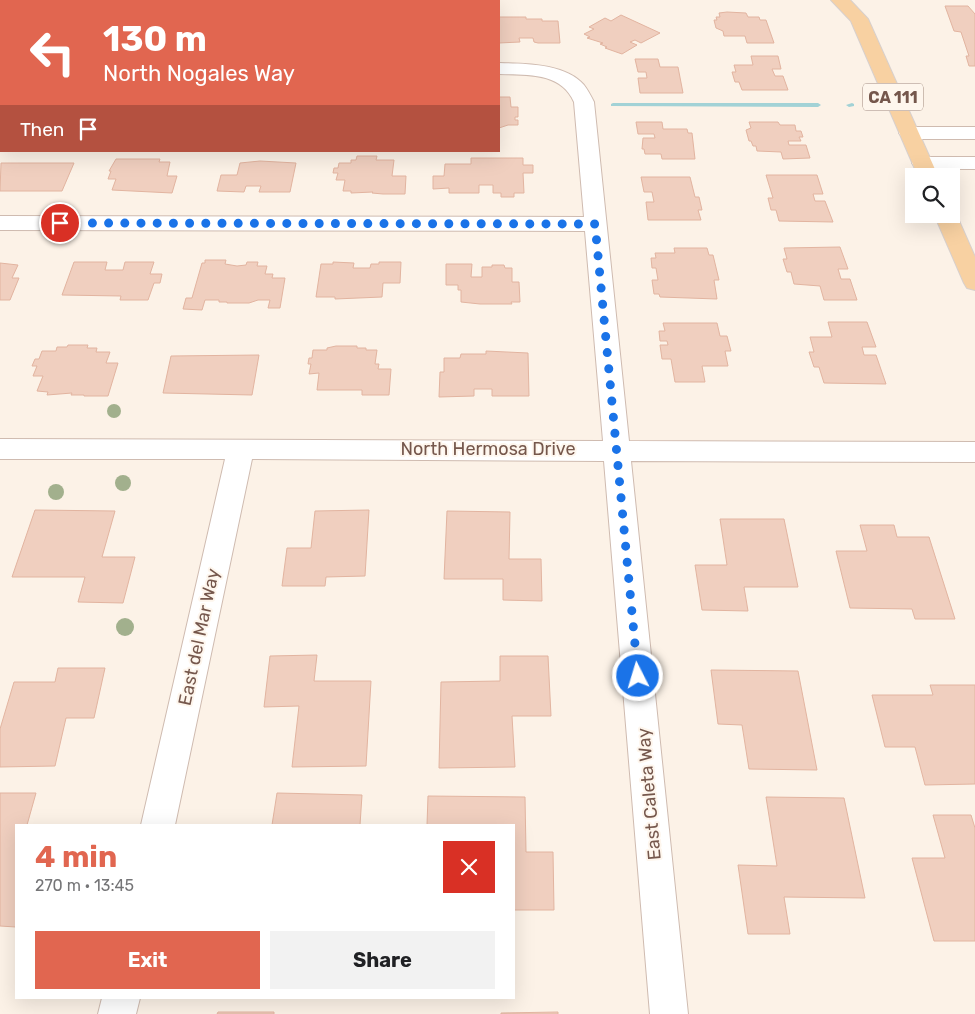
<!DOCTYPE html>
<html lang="en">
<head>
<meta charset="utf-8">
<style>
	:root { --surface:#fff; --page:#f2f2f2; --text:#202124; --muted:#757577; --accent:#e16650 }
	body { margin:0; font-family:Rubik,sans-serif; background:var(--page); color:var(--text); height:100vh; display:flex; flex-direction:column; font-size:19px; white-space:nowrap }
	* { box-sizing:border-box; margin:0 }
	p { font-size:16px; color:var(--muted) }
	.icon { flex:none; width:28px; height:28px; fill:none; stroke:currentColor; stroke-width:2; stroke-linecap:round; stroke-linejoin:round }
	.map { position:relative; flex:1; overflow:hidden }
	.details { position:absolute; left:15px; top:824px; width:500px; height:175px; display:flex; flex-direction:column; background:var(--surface); border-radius:0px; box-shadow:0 5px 20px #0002 }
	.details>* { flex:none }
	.hud { position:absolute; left:0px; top:0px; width:500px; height:152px; box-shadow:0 5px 20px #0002; background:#e16650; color:#fff; overflow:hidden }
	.controls { position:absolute; left:905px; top:168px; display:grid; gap:10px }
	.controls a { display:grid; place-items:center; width:55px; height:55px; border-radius:0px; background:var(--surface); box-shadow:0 5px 20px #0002; font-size:25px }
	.pin { position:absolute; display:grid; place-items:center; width:42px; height:42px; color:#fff; margin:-21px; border:2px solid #fff; border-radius:50%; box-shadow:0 1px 5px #0007 }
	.me { position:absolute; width:55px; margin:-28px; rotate:355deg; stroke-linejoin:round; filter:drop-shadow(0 0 4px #0008) }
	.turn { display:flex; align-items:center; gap:18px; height:105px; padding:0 20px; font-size:22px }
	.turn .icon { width:65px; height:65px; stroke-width:2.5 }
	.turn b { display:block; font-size:35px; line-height:42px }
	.then { display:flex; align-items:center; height:48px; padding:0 20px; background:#0003; gap:10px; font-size:19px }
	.round { display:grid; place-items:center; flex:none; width:52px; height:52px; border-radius:0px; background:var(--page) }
	.head { display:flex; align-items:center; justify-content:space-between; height:85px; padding:0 20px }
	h1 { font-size:30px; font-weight:700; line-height:38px; color:var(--accent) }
	.button { display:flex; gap:10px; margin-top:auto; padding:10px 20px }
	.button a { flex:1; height:58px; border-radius:0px; background:var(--accent); color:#fff; font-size:20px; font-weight:700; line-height:58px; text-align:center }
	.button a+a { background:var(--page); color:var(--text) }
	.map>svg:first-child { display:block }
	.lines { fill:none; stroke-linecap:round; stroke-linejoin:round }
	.stream { fill:#a2d2d6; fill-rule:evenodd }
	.building { fill:#f0cfbf; stroke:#e2b4a0 }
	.minor-casing { stroke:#cfbbb0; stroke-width:2 }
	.major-casing { stroke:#d8d0cd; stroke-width:2 }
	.minor { fill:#fff; fill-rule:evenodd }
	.major { fill:#f8d1a2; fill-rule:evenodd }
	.tree { fill:#a2b08d }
	.route { stroke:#1a73e8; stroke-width:9; stroke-dasharray:0 16.2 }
	.labels { text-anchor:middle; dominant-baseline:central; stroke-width:4; stroke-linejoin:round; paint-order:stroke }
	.shield { fill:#fef6ed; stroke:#9e877c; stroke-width:1 }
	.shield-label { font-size:16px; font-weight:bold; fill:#75574c }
	.street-label { font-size:18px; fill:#75574c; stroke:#fef6ed }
</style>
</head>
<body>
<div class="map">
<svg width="975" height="1014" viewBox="0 0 975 1014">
	<rect width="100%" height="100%" fill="#fcf2e7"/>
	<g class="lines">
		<!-- stream -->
		<g class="stream">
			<path d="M613,103H818L821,105L818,107L611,106V104Z"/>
			<path d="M852,103L854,104V106L849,107L846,105Z"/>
		</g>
	</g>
	<!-- building -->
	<g class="building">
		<path d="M945,6H968L975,14V66H969L966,56H969L961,32L954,31Z"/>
		<path d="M727,12L746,13L748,17H759L760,20H766L774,43H747L745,36H724L723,31L716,28L714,20H717L716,17H720L719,13Z"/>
		<path d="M621,15L660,33L641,43L635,40L630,42L637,45L622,54L605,48L607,47L600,44L603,43L587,38L590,37L584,34L594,29L589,27L605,18L611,21Z"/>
		<path d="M499,17H526V19H542V21H558L560,43H538L534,42L533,38H519L520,42L499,43Z"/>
		<path d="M751,56H778L781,69H772L775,76H783L788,90H742L739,82H735L732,72H736L734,65H753Z"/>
		<path d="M635,59H658L660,67H678L683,93H640L638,78H647L646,72H638Z"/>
		<path d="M499,97H510L511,107H518V117H515V120H518V125H508L499,128Z"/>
		<path d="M636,122H662L663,129H687L688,133H692L695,159H662L661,154H645L644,149H642L643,138H655L654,134H638Z"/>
		<path d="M749,122H778L780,125H795L796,131H801L803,137H799L801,141H788L789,145H806L810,158L783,159L781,152L757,151L756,146H753L751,141H749L746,130L751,128Z"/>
		<path d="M357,156H377L376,160H394L392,176H406L405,194H383L372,193L373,192L351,193V191H343L345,180H336L338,173H333L334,168H338L339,163H351V160H356Z"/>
		<path d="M471,158H523V165H533V173H523L524,193H514V197H501V193H493V185H479V193H449V188L433,189V176H444L445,164H471Z"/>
		<path d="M116,159H160L159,162H170L167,176H177L172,193L112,190L116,179H108L111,171H109Z"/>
		<path d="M260,161L296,163L290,192H259L261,186H246L244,192L217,191L221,175H237L240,163Z"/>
		<path d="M1,163H74L62,191H0Z"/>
		<path d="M766,175H817L823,194H813L815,201H825L833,222L779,221L776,210H771L768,198H773Z"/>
		<path d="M641,177H690L695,197H699L702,210H698L701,220H648L646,202H654L652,192H644Z"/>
		<path d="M840,247L848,269H838L841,279H850L857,300H824L820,286L794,284L791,272H787L783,259H787L784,248Z"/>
		<path d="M674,248H707L709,255H713L719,280H714L717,299L660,297L659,294H654L652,280H658L656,268H652L651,258H656L655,253H675Z"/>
		<path d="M205,260H226L225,264L237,266L246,265L247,262H258L257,266H267L265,274H273L272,278H285L280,308H268L270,300H258L249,303H227V302H219V300H205L202,310L183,309L186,298H192L202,263H205Z"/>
		<path d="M74,262H107L105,270H123L125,262H154L150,274H162L160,283H154L148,300H120L121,296L62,295Z"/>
		<path d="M333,262L354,263L353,268H370L371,264H379V262H401L400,283H383L382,297L335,299V297H316L321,264H333Z"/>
		<path d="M0,263L18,265L12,278H19L10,300H0Z"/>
		<path d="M446,264H472L471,277H482V267H492V265H504L505,268H512V282H519L520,302H511L512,304H480L461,302V290H458V285H446Z"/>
		<path d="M828,322H867L876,347H862L864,355H876L886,384L824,383L819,367H814L809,352H814L810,337H832Z"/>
		<path d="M663,323H717L720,336H727L731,351H725L728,366H702L705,382H675L671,359H662L660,345H668L667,341H660L659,331H665Z"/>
		<path d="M68,345H88L87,348H97L96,352H110L106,363H118L108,396H84V395H71L72,393L47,395L48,392L37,391L43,376H33L37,366H32L35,359H39L42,351H56L57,347H67Z"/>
		<path d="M336,346H357V348H366V350H377L375,364H379L378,369H391L389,395H362V390H317L319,373L309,374L311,364H308L309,358H312L313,350H327V348Z"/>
		<path d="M486,351L528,353L529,396H492V389H474V396L439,397L440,372H444V358H460L461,354H486Z"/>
		<path d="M259,355L252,395L163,393L171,356Z"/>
		<path d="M35,510L115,511L102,557H135L123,603L78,602L85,577H12Z"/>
		<path d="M369,510L365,576L326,577L325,586H282L287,548H311L315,511Z"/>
		<path d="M447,511L510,512L509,559H541L542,601L503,600V579H444Z"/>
		<path d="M720,519H784L798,587H744L748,611L702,610L695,565H727Z"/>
		<path d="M860,525H894L897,537H929L955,619H915L912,609L850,608L836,551H867Z"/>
		<path d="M317,655L314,681H371L366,766L292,767L299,706L264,707L270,656Z"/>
		<path d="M500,656H548L551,716H512L515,767L439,768L441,682L500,681Z"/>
		<path d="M58,668H105L94,718H66L55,766L0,767V729L14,682H55Z"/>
		<path d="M711,670L798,671L817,770L749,769L742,725L718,724Z"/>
		<path d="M930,685H975V784L925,785L915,747H885L872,695H933Z"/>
		<path d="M0,793H36L27,825H16V927L0,926Z"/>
		<path d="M277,793L362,795L360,825H272Z"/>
		<path d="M428,796L525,797L526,852H553L554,910H514V825H427Z"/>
		<path d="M766,797L844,798L865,898L784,897L790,934H748L738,865L777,866Z"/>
		<path d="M933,815H971L975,828V941H934L912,858H945Z"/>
		<path d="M218,1012H274V1014H217Z"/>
		<path d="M558,1012V1014H501V1013Z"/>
	</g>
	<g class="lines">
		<defs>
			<g id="minor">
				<path d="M0,62L1,63V74H0Z"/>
				<path d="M499,63C525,64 565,63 584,85C588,90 591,96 594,102L629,441L975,442V462L631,461L688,1014H650L604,461L252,459L175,825H141L225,459H0V439L603,441L585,231L0,230V216L584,217L574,102C561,72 527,75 499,74Z"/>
				<path d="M909,127H975V139H909L902,137L899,133L902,129Z"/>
				<path d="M922,157H975V169H922L915,167L912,163L915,159Z"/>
				<path d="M102,998H140L136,1014H98Z"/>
			</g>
			<g id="major">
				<path d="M831,0H850L868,19L938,176H918L851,21Z"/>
				<path d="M951,209L956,214L975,257V290L967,288L964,283L934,214H951Z"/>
			</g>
		</defs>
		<!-- minor casing -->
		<use href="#minor" class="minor-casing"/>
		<!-- major casing -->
		<use href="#major" class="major-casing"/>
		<!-- minor -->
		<use href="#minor" class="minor"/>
		<!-- major -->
		<use href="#major" class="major"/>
	</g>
	<!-- trees -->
	<g class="tree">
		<circle cx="114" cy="411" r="7"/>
		<circle cx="123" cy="483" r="8"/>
		<circle cx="56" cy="492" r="8"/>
		<circle cx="125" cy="627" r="9"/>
	</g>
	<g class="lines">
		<!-- route -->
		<path class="route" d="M60,223L595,224L638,676"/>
	</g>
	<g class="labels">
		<!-- shield labels -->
		<rect class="shield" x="863" y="83.5" width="60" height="27" rx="4"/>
		<g class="shield-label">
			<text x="893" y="97">CA 111</text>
		</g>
		<!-- street labels -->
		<g class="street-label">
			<text x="488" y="449">North Hermosa Drive</text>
			<text transform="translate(199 637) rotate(-78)">East del Mar Way</text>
			<text transform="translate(649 794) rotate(-95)">East Caleta Way</text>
		</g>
	</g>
</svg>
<div class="controls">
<a><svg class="icon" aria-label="search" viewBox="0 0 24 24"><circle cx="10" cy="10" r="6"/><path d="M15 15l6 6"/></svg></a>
</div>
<div class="pin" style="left:60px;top:223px;background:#d93025"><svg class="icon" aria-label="arrive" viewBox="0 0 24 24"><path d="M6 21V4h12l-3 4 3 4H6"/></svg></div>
<svg class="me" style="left:638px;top:676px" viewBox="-20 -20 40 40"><circle r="17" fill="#1a73e8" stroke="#fff" stroke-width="3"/><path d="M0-11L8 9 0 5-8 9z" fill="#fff"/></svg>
<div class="hud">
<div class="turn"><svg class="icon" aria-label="left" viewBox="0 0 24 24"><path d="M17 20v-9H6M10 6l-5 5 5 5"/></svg><div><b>130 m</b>North Nogales Way</div></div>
<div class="then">Then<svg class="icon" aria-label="arrive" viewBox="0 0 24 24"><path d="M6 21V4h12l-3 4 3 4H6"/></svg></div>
</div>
<section class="details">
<div class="head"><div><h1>4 min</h1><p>270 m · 13:45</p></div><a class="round" style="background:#d93025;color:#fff"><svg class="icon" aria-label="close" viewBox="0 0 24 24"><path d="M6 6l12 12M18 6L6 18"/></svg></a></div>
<div class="button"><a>Exit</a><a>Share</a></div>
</section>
</div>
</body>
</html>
